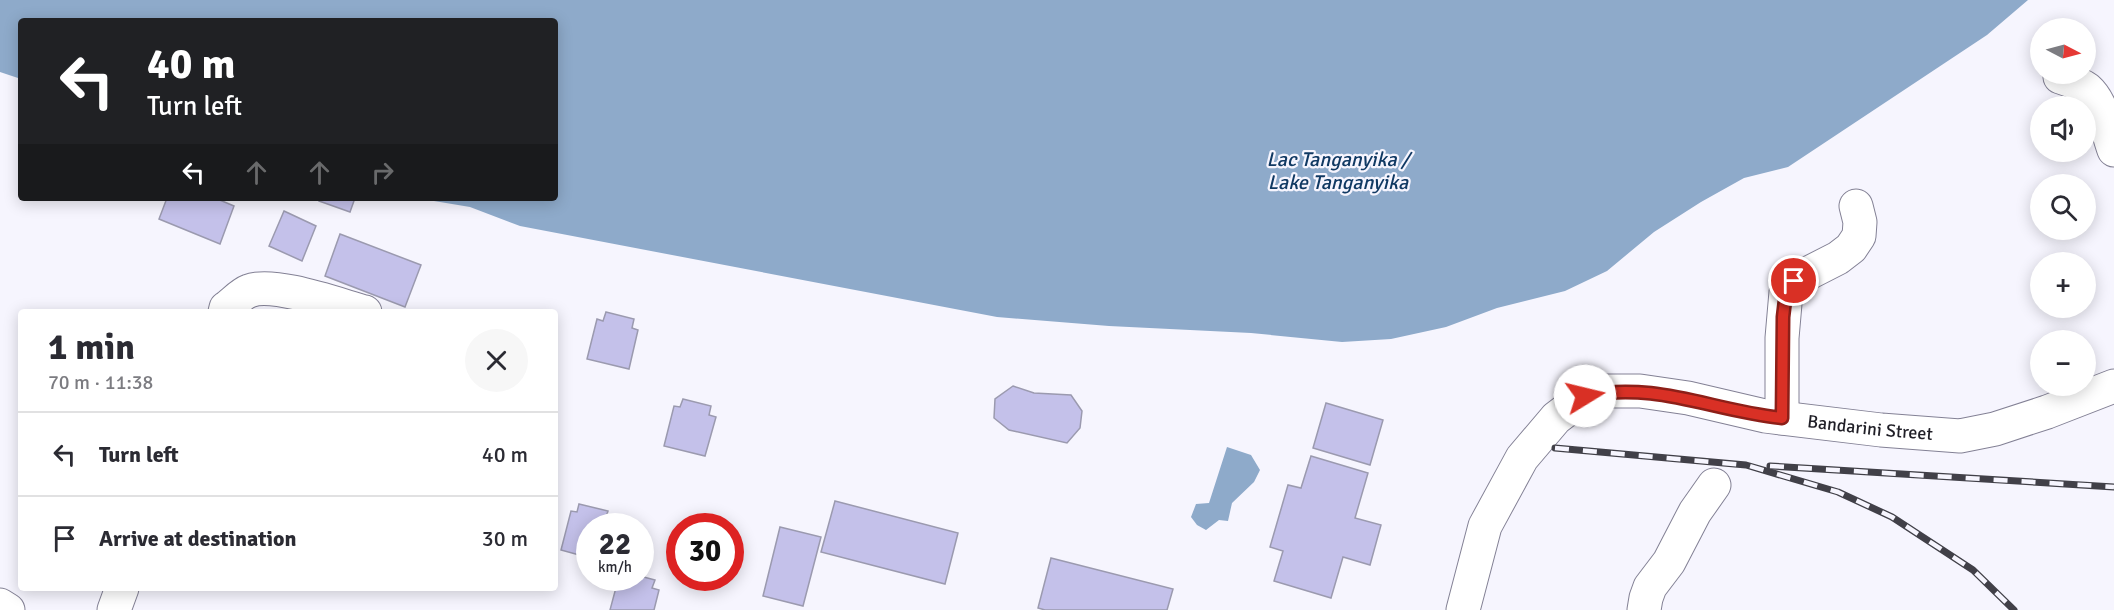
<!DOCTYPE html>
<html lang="en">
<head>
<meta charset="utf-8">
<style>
	:root { --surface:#fff; --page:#f7f7f7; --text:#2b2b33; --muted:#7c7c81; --line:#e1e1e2 }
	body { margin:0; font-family:Signika,sans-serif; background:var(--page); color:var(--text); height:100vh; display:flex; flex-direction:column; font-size:22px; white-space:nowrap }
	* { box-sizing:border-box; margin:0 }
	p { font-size:20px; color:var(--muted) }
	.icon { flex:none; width:33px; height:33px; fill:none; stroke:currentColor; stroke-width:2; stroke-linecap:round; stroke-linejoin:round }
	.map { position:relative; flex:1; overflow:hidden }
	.panel { position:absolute; left:18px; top:309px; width:540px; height:282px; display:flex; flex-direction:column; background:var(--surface); border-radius:6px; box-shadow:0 3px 15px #0003 }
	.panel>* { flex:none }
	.hud { position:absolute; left:18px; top:18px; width:540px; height:183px; border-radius:6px; box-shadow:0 3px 15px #0003; background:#202124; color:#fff; overflow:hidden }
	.needle { width:39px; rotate:96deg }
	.controls { position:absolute; left:2030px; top:18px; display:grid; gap:12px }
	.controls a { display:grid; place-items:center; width:66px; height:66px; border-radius:50%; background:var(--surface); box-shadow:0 3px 15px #0003; font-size:30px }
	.speed { position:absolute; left:576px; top:513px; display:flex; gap:12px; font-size:30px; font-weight:700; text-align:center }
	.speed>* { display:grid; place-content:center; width:78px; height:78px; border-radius:50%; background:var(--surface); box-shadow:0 3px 15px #0003; line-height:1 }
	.speed small { font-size:15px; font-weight:400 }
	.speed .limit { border:9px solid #d22; background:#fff; color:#111 }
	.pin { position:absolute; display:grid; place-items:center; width:51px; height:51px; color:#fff; margin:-26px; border:3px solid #fff; border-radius:50%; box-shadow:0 2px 6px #0007 }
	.me { position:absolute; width:66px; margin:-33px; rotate:81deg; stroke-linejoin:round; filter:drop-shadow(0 0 4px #0008) }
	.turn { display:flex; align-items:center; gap:21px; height:126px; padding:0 30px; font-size:27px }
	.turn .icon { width:78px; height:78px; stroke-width:2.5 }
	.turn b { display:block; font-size:42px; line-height:51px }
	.lanes { display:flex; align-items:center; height:57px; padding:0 30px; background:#0003; justify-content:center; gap:30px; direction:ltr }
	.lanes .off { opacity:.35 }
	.round { display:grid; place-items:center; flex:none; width:63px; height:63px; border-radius:32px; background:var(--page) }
	.head { display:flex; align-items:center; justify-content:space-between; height:102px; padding:0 30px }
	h1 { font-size:36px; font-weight:800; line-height:45px }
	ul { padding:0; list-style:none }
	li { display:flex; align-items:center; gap:18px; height:84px; padding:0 30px; border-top:2px solid var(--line) }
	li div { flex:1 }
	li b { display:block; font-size:22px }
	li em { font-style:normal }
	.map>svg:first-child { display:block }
	.water { fill:#8eaaca }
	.building { fill:#c4c1ea; stroke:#9b9aaf; stroke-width:1.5 }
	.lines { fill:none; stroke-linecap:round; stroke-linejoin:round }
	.minor-casing { stroke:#838195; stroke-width:35 }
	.minor { stroke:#fff; stroke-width:33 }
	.rail-casing { stroke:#414048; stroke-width:7 }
	.rail { stroke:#f6f5fe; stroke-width:4.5; stroke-dasharray:14; stroke-linecap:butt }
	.route-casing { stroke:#8d1f18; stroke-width:15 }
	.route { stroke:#d93025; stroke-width:10 }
	.labels { text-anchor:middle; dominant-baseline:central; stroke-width:4.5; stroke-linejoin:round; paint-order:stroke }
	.street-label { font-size:18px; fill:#201f27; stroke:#f6f5fe }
	.water-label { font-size:20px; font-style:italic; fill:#103963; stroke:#f6f5fe }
</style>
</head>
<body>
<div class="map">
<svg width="2114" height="610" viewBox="0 0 2114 610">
	<rect width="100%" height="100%" fill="#f6f5fe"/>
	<!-- water -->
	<g class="water">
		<path d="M0,0H2028L1987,35L1788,167L1744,178L1701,202L1654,232L1607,271L1565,291L1497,308L1446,327L1391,339L1342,342L1251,333L1109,326L997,317L520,226L470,207L416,198H555V21H21V79L0,72Z"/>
		<path d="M1227,447L1251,455L1260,470L1254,482L1232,503L1228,521L1219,520L1206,530L1197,525L1191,517L1196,504L1209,503Z"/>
	</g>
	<!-- building -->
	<g class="building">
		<path d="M167,198H215L234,206L220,244L159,219Z"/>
		<path d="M320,198H355L350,212L319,201Z"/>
		<path d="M284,211L316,226L302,261L269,246Z"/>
		<path d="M340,234L421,265L405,307L325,276Z"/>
		<path d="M606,312L634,319L632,328L638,330L629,369L587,359L597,319L603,321Z"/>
		<path d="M1013,386L1034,393L1071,395L1082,411L1080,428L1067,443L1009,430L994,418L995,399Z"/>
		<path d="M683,399L711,406L709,415L716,417L705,456L664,446L674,406L680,407Z"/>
		<path d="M1326,403L1383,420L1370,465L1313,448Z"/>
		<path d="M1311,456L1368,473L1355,518L1381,525L1370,565L1343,557L1331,598L1274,581L1283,551L1270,547L1288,485L1301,488Z"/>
		<path d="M835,501L958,533L945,584L821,552Z"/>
		<path d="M579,504L608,511L605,520L612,522L611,526H590V558L561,550L571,511L577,512Z"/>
		<path d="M780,527L821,537L803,606L763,596Z"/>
		<path d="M1051,558L1173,589L1167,610H1045L1038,608Z"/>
		<path d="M640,576L655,580L652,588L659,590L654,610H610L618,580L624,581L625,578H640Z"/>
	</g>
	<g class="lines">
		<defs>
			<g id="minor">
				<path d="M2060,77C2069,80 2079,83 2087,89C2103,103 2107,131 2114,150"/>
				<path d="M225,312L226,308C233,303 241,294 249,291C273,281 339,305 365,312"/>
				<path d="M1782,418V338L1786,292L1793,281L1838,258L1851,248L1859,236L1860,222L1856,206"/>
				<path d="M0,605L8,610"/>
				<path d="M114,610L122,588"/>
				<path id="s1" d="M1463,610L1485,526L1522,458L1556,418L1585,396L1607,391H1640L1688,398L1765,416L1881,430L1960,436L1995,429L2047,412L2114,386"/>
				<path d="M1644,610L1646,598L1650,587L1669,562L1695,512L1714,485"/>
			</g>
		</defs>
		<!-- minor casing -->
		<use href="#minor" class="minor-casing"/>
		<!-- minor -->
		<use href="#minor" class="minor"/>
		<defs>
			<g id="rail">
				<path d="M1555,448L1746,465L1838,492L1892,517L1973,570L2014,610"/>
				<path d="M1770,466L2114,487"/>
			</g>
		</defs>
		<!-- rail casing -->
		<use href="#rail" class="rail-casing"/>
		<!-- rail -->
		<use href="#rail" class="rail"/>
	</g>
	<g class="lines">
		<defs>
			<path id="route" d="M1585,396C1656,381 1713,411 1782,418L1783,317L1786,292L1794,281"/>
		</defs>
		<!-- route casing -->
		<use href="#route" class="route-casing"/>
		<!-- route -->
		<use href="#route" class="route"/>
	</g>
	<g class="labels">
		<!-- street labels -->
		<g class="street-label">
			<text stroke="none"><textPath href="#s1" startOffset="542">Bandarini Street</textPath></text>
		</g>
		<!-- water labels -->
		<g class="water-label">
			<text x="1338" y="159">Lac Tanganyika /<tspan x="1338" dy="23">Lake Tanganyika</tspan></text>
		</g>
	</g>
</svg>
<div class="controls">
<a><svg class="needle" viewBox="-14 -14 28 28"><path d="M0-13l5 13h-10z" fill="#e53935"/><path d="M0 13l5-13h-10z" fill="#7c7c81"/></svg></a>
<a><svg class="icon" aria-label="sound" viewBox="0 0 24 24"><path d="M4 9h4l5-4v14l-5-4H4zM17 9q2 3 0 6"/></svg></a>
<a><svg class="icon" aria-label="search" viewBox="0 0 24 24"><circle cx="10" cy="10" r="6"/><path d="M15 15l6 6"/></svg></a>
<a>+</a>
<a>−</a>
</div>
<div class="speed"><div>22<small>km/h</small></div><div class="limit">30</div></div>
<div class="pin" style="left:1794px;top:281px;background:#d93025"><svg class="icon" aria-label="arrive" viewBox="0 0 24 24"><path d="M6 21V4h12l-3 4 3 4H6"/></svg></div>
<svg class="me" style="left:1585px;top:396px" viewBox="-20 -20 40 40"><circle r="19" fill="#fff"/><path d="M0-13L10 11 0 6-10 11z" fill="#d93025"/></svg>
<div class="hud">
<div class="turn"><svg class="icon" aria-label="left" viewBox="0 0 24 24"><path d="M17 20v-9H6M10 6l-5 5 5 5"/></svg><div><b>40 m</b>Turn left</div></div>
<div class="lanes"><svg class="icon" aria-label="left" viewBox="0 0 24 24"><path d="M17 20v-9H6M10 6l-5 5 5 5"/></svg><svg class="icon off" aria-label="ahead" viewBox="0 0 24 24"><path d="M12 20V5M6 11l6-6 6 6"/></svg><svg class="icon off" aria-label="ahead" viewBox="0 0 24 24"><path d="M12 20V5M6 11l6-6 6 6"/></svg><svg class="icon off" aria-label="right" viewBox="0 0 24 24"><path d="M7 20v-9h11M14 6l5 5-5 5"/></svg></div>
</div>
<section class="panel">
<div class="head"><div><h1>1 min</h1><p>70 m · 11:38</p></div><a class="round"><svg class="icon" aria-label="close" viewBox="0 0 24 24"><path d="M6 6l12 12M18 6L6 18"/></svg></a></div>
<ul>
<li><svg class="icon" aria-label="left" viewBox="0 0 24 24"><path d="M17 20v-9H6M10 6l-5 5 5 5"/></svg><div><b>Turn left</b></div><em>40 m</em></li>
<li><svg class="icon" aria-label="arrive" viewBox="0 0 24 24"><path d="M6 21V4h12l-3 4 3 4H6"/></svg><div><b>Arrive at destination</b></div><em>30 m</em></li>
</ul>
</section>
</div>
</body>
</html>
